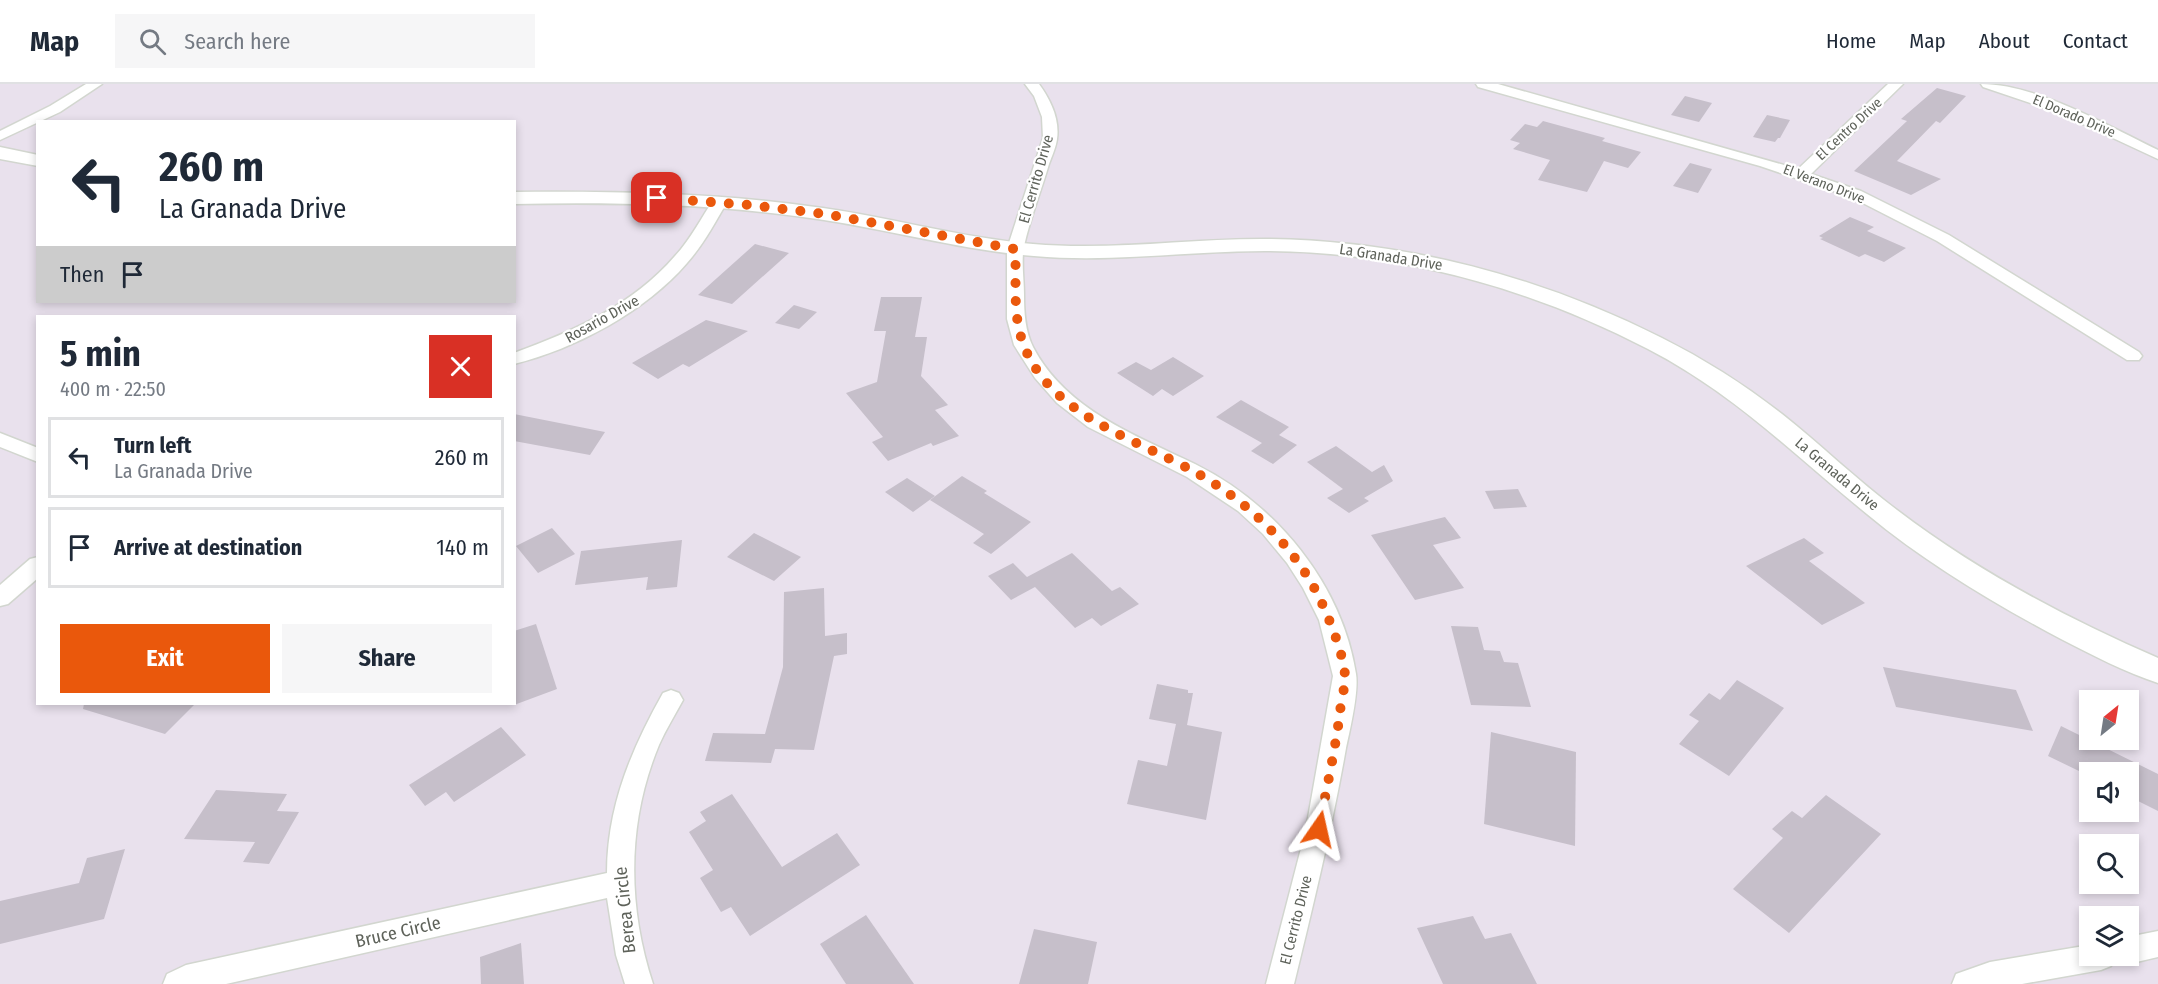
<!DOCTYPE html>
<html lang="en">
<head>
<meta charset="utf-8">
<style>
	:root { --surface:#fff; --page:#f6f6f7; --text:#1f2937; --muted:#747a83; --line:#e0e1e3; --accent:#ea580c }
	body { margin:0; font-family:"Fira Sans Condensed",sans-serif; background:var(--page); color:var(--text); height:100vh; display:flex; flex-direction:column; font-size:22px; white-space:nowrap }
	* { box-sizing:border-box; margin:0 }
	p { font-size:20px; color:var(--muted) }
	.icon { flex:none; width:33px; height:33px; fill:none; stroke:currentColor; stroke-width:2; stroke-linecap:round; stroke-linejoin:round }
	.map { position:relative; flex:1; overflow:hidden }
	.panel { position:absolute; left:36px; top:231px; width:480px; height:390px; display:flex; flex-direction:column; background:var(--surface); border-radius:0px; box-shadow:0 3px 9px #0003 }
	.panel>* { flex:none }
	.guide { position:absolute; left:36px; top:36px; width:480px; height:183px; border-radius:0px; box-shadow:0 3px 9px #0003; background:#fff; color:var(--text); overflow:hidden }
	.needle { width:39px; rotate:30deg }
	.tools { position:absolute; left:2079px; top:606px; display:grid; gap:12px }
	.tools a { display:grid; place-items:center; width:60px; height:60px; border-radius:0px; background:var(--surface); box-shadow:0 3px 9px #0003; font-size:30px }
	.pin { position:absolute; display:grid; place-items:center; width:51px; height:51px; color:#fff; margin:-26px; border-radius:12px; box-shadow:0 3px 9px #0006 }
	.me { position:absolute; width:66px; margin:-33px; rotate:11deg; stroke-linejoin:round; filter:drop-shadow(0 0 4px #0008) }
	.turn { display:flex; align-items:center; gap:21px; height:126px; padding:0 24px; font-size:27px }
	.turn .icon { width:78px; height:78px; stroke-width:2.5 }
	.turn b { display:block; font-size:42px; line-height:51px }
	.then { display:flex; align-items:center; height:57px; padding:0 24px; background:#0003; gap:12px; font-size:22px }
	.round { display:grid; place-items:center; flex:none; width:63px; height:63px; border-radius:0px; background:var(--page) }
	.overview { display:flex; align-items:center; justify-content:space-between; height:102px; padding:0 24px }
	h1 { font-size:36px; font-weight:700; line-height:45px }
	.cta { display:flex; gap:12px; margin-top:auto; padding:12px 24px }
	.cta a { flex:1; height:69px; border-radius:0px; background:var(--accent); color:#fff; font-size:24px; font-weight:700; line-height:69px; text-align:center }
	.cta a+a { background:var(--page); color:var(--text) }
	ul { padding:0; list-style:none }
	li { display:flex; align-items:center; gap:18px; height:81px; margin:0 12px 9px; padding:0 12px; border:3px solid var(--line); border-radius:0px }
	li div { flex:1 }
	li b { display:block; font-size:22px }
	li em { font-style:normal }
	header { display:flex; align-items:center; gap:36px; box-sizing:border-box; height:84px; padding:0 30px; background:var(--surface); border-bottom:2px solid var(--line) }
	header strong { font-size:28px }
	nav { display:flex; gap:33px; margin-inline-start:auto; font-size:21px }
	.search { width:420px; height:54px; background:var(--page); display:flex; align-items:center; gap:15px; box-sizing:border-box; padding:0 21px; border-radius:0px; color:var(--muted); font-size:22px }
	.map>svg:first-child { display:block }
	.building { fill:#c6bfca }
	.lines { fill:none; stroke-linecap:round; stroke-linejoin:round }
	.minor-casing { stroke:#d2d6cf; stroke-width:3 }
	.tertiary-casing { stroke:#d2d6cf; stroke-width:3 }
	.minor { fill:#fff; fill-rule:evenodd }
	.tertiary { fill:#fff; fill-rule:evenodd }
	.route { stroke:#ea580c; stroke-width:10; stroke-dasharray:0 18 }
	.labels { text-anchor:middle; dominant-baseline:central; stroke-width:4.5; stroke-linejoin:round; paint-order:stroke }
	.far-street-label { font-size:14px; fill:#5e625a; stroke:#fff }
	.street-label { font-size:15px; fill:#5e625a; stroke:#fff }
	.near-street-label { font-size:18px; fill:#5e625a; stroke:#fff }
</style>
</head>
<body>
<header>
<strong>Map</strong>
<div class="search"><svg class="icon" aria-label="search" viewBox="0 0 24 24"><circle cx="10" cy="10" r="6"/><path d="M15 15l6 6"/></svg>Search here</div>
<nav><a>Home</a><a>Map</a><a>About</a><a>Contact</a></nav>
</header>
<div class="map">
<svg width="2158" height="900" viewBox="0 0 2158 900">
	<rect width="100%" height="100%" fill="#e9e1ed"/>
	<!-- building -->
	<g class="building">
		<path d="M1937,4L1966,12L1940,39L1936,37L1897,77L1941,95L1911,111L1854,87L1907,37L1901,35Z"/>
		<path d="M1685,12L1712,19L1699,38L1671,31Z"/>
		<path d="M1767,31L1790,36L1780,54H1778L1775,58L1753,53Z"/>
		<path d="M1543,37L1605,54L1602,57L1641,68L1628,84L1604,77L1587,108L1538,96L1550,76L1513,65L1520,59L1510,56L1525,40L1537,43Z"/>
		<path d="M1690,79L1712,85L1698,109L1673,102Z"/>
		<path d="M1850,133L1874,143L1867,147L1906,164L1884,178L1865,170L1859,173L1820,155L1823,154L1819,152Z"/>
		<path d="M755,160L789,169L732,220L698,211Z"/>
		<path d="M881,213H922L915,253H927L921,292L948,321L935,326L959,352L933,362L931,359L888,377L872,358L883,353L846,309L877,298L886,247H874Z"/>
		<path d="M794,221L817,228L799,245L775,239Z"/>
		<path d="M706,236L748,247L689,283L683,280L658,295L632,279Z"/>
		<path d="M1173,273L1204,292L1173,312L1162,305L1153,312L1117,289L1136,278L1151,286Z"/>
		<path d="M1241,316L1289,343L1279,351L1297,361L1273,380L1251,367L1262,359L1216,333Z"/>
		<path d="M514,330L605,348L590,371L514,357Z"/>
		<path d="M1336,362L1372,388L1384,381L1393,397L1364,414L1369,417L1349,429L1327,414L1343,405L1307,378Z"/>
		<path d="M962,392L987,407L984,409L1031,438L991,470L973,459L984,450L930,416Z"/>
		<path d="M907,394L935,412L913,428L885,408Z"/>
		<path d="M1518,405L1527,423L1494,425L1485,407Z"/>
		<path d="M1445,433L1461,454L1433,461L1464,504L1415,516L1371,451Z"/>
		<path d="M552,444L575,470L538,489L516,462Z"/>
		<path d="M754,449L801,473L774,497L727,473Z"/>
		<path d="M1804,454L1824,469L1809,477L1865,519L1822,541L1746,482Z"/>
		<path d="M682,456L677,503L646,506L648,493L575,501L581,467Z"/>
		<path d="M1072,469L1112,507L1120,503L1139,520L1101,542L1092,534L1075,544L1035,503L1011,516L988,492L1013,479L1027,493Z"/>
		<path d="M824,504L825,552L847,549V570L834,572L814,666L775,665L771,679L705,677L713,649L765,650L783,583L784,508Z"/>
		<path d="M536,540L557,605L514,621V547Z"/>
		<path d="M1451,542L1478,543L1484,566L1500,567L1504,578L1518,579L1531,623L1471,621Z"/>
		<path d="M1883,583L2016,606L2033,647L1896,623Z"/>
		<path d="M1737,596L1784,624L1729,692L1679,660L1699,637L1689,631L1709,609L1720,616Z"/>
		<path d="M1157,600L1188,606V609H1193L1187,641L1222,648L1206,736L1127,720L1138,676L1167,682L1176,640L1149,635Z"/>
		<path d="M84,620H195L165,650L83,625Z"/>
		<path d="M2061,642L2158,690V727L2128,712V688H2081L2048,672Z"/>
		<path d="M501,643L526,671L454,718L446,708L425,722L409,701Z"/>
		<path d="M1491,648L1576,668L1575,762L1484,740Z"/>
		<path d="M216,706L287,710L277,727L299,728L269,780L243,778L255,758L184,755Z"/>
		<path d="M732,710L782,783L837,749L860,781L750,852L731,823L721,828L700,794L713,786L689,748L706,737L700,728Z"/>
		<path d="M1826,711L1881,750L1789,849L1733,805L1783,754L1772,745L1792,727L1802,734Z"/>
		<path d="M125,765L104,835L0,860V817L79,799L87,774Z"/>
		<path d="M866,831L914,900H846L820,860Z"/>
		<path d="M1473,832L1485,855L1511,849L1537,900H1443L1417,844Z"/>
		<path d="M1034,845L1097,858L1088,900H1019Z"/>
		<path d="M521,859L524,900H481L480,873Z"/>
	</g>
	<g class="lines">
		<defs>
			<g id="minor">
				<path d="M86,0H102L60,28L0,56V47L50,22Z"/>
				<path d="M1025,0H1039C1050,15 1060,35 1057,55C1056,63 1052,72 1049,80C1041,107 1030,135 1024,162C1021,177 1024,195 1024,211C1024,228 1025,247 1033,263C1066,326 1135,351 1195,380C1276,420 1342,500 1356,590C1359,607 1350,646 1346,664C1332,744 1313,822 1294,900H1266L1306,745L1333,592L1319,536L1303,504L1287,479L1263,450L1238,427L1187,393L1088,343L1057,319L1035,294L1014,261L1007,235V165L1043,54L1042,33L1034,12Z"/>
				<path d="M1476,0H1498L1798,85L1888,0H1903L1811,90L1861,107L1949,151L2139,268L2142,272L2139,276H2127L1937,157L1851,113L1760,82L1478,3Z"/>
				<path d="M1981,0C2037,0 2108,42 2158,66V75L2057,28L1983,3Z"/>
				<path d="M719,113L727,118C715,139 703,161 687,179C646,227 575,265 514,280V269C574,247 633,221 675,172C691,155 701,134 714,115Z"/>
				<path d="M0,349L38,364V378L0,363Z"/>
				<path d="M38,473V494L8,520L0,522V501L30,475Z"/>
				<path d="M671,606L679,609L683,616C675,631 666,645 659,661C627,738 627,821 653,900H625L616,871L607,814L226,900H163L167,890L186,881L607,789C607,723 631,666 663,609Z"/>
				<path d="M2158,847V873L2128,880L2118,877L2116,872H2128V853Z"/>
				<path d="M2090,861V872H2115L2111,882L2101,886L2022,900H1952L1956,890L1990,878Z"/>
			</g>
			<g id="tertiary">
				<path d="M0,63L38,71V82L0,75Z"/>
				<path d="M514,108C618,107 721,109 823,124C893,134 962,154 1033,160C1112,167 1191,154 1271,155C1407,157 1541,193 1662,254C1704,275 1745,301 1782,330C1821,361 1857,396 1897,426C1977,487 2066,534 2158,574V599C2125,588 2092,571 2061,555C1993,519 1926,479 1867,430C1793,370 1735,310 1648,265C1531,204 1398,167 1265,167C1188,167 1111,179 1034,172C963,166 895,147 824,136C722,120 618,118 514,120Z"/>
			</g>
		</defs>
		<!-- minor casing -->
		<use href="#minor" class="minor-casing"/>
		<!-- tertiary casing -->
		<use href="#tertiary" class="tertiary-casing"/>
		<!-- minor -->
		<use href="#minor" class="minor"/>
		<!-- tertiary -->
		<use href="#tertiary" class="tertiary"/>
	</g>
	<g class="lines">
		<!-- route -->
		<path class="route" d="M657,114L749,121L825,130L1015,165C1017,196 1012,229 1023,259C1048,330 1135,355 1193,387C1246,416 1293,460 1320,515C1329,534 1344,571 1345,592C1345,604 1341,617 1340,628C1335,668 1326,706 1319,745"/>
	</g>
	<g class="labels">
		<!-- far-street labels -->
		<g class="far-street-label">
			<text transform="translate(2074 32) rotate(23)">El Dorado Drive</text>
			<text transform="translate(1849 45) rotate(-43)">El Centro Drive</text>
			<text transform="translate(1824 100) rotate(21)">El Verano Drive</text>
		</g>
		<!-- street labels -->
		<g class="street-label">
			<text transform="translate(1036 95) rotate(-74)">El Cerrito Drive</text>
			<text transform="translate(1391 173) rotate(9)">La Granada Drive</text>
			<text transform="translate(602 235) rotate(-29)">Rosario Drive</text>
			<text transform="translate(1837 390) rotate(40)">La Granada Drive</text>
			<text transform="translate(1296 836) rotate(-76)">El Cerrito Drive</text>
		</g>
		<!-- near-street labels -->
		<g class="near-street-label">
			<text transform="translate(625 826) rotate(-96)">Berea Circle</text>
			<text transform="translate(398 848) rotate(-13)">Bruce Circle</text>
		</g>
	</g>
</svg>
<div class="tools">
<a><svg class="needle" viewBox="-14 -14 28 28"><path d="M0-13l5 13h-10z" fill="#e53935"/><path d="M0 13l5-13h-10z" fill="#747a83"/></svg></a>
<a><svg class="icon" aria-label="sound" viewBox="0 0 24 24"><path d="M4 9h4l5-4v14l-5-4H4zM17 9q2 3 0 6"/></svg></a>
<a><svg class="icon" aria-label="search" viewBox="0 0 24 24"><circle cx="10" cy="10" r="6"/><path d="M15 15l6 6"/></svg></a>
<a><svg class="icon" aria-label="layers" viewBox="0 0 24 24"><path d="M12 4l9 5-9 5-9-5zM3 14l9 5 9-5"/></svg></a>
</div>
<div class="pin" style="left:657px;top:114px;background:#d93025"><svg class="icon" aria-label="arrive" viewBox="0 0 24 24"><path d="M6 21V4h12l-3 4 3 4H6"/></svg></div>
<svg class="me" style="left:1319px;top:745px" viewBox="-20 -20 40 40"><path d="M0-17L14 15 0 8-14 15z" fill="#ea580c" stroke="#fff" stroke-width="4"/></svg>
<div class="guide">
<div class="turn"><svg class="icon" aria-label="left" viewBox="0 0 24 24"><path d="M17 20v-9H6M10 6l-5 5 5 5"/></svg><div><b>260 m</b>La Granada Drive</div></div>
<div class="then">Then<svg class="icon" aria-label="arrive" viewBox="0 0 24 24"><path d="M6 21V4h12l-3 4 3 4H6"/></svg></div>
</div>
<section class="panel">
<div class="overview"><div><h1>5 min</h1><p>400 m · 22:50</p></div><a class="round" style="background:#d93025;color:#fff"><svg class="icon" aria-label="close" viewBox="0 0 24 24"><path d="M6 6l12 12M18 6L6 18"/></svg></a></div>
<ul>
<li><svg class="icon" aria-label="left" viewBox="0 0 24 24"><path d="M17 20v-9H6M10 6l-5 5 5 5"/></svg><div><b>Turn left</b><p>La Granada Drive</p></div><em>260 m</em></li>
<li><svg class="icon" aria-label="arrive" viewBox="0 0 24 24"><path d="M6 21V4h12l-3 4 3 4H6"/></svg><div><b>Arrive at destination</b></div><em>140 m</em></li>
</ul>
<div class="cta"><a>Exit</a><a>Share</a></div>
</section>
</div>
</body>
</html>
